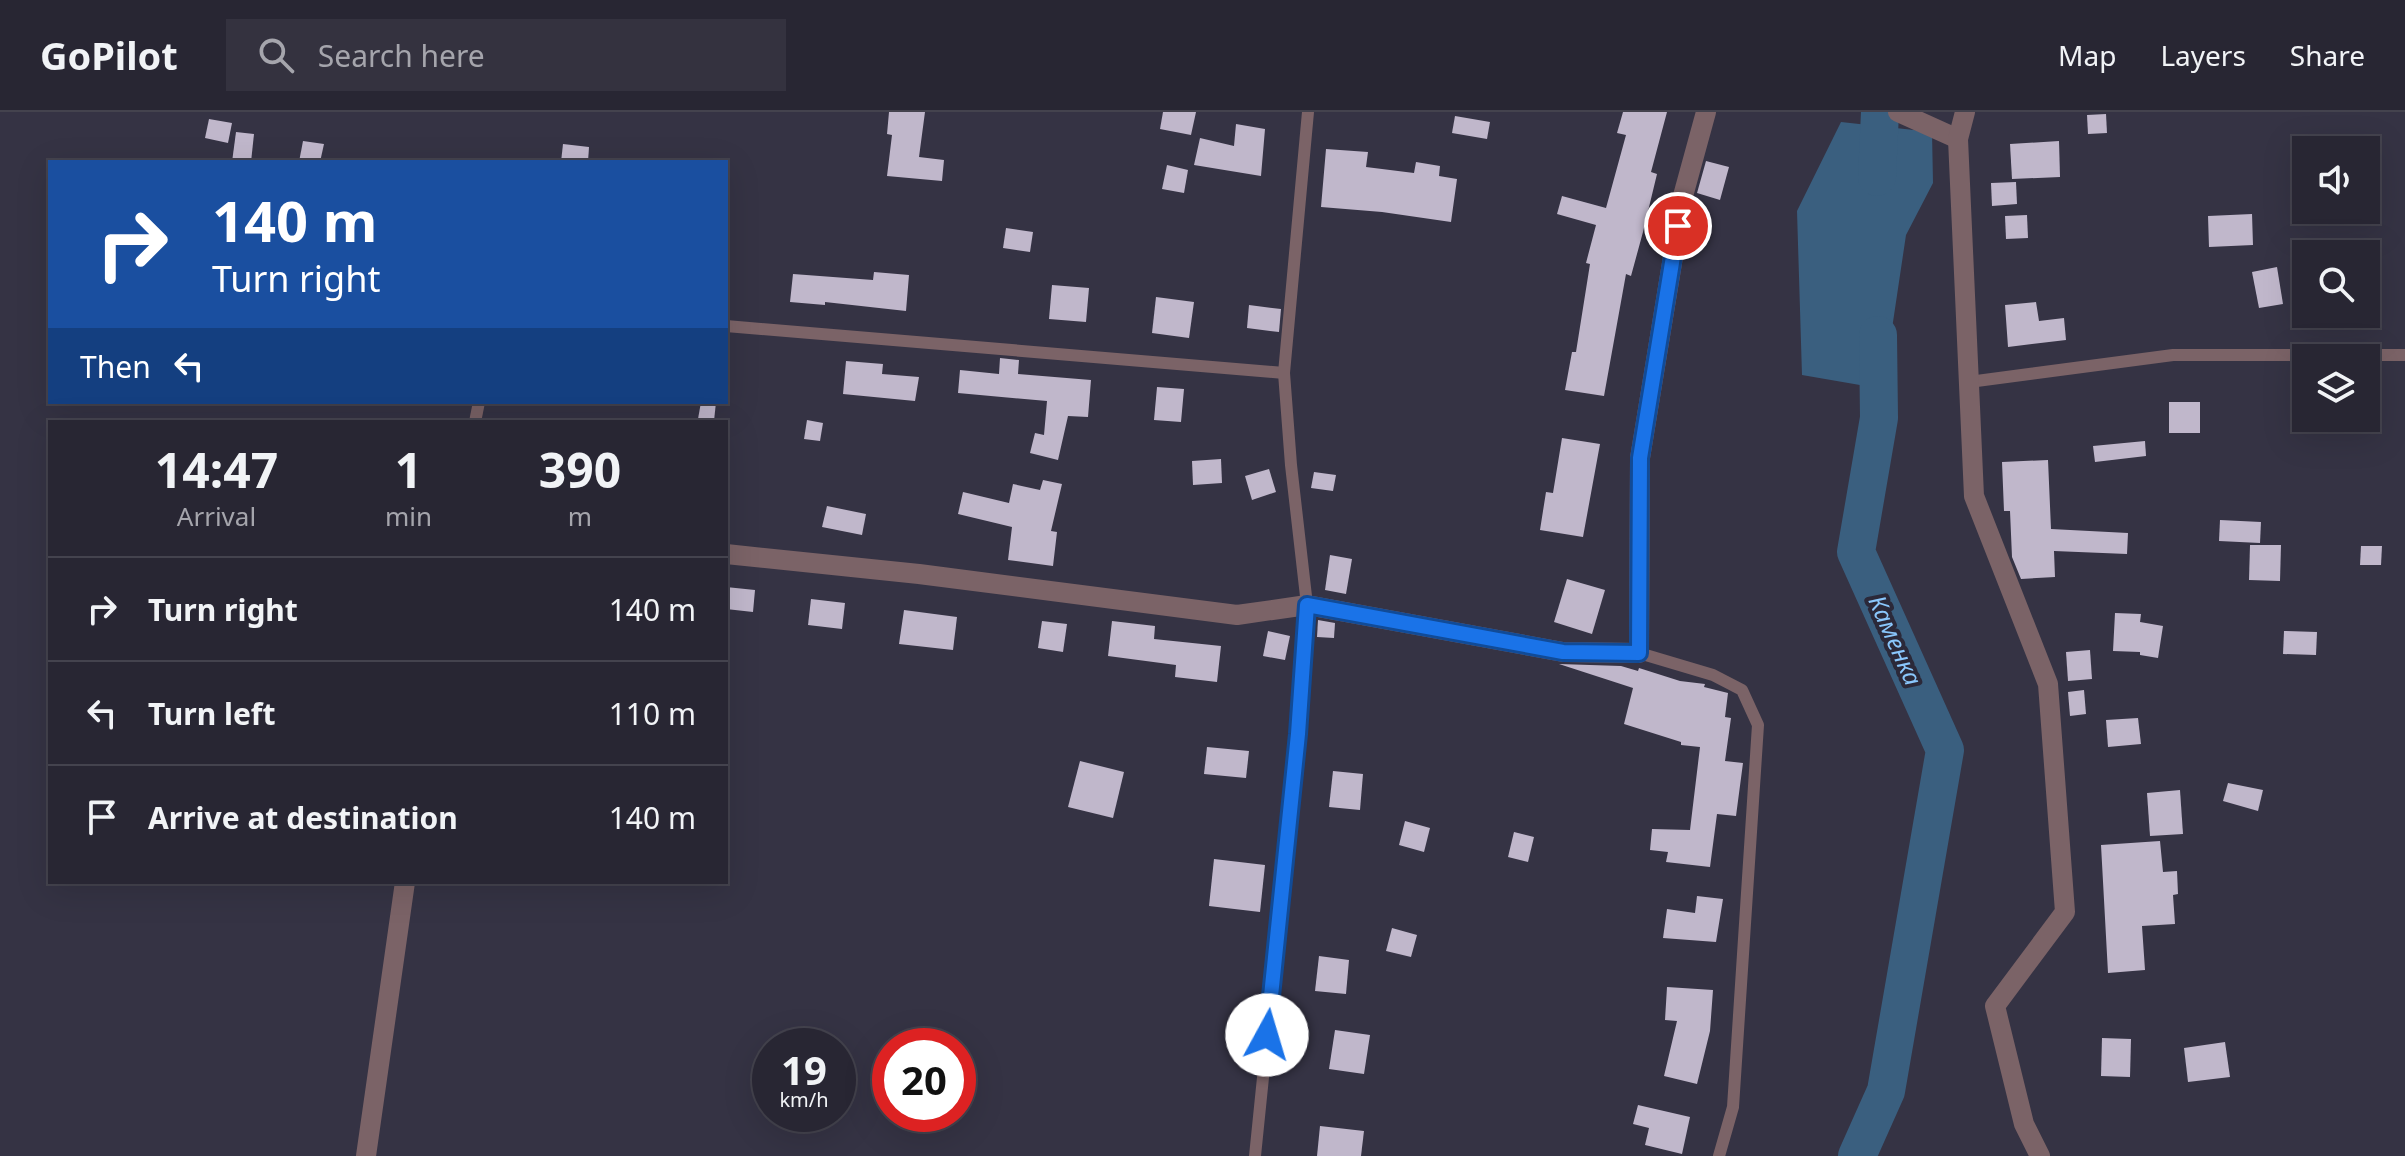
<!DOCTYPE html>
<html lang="en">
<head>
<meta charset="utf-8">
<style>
	:root { --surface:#282633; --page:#34323f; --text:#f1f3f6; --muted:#a5a5ac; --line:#44434e }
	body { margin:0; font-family:"Noto Sans",sans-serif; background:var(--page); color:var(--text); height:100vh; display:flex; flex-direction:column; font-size:30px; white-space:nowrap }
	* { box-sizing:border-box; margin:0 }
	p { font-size:26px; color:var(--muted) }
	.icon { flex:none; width:44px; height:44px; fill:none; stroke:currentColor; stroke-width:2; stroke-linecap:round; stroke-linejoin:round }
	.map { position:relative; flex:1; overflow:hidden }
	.panel { position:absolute; left:48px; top:308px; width:680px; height:464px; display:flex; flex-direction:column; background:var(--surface); border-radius:0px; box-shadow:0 8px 32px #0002,0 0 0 2px var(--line) }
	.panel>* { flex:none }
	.top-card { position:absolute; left:48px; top:48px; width:680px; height:244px; border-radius:0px; box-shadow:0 8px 32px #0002,0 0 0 2px var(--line); background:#1a4fa0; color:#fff; overflow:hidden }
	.tools { position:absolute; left:2292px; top:24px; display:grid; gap:16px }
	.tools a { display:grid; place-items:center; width:88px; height:88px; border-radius:0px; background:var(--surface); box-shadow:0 8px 32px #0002,0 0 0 2px var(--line); font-size:40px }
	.speed { position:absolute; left:752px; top:916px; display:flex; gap:16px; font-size:40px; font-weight:700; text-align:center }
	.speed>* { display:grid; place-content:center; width:104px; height:104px; border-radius:50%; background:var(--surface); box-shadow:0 8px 32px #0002,0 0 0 2px var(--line); line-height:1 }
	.speed small { font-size:20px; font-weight:400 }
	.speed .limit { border:12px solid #d22; background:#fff; color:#111 }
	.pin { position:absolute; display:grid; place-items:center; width:68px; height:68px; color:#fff; margin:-34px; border:4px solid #fff; border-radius:50%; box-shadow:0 2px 8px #0007 }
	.me { position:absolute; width:88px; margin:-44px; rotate:6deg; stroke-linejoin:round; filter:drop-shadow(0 0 6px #0008) }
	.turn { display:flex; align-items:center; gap:28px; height:168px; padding:0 32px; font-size:36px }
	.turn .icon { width:104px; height:104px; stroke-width:2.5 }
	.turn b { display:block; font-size:56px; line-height:68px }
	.then { display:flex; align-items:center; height:76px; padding:0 32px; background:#0003; gap:16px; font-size:30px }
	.eta { display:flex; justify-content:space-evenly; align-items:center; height:136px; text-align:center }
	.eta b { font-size:48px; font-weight:700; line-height:56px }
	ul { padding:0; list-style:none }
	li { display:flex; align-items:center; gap:24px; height:104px; padding:0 32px; border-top:2px solid var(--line) }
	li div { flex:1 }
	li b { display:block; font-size:30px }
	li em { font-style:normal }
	header { display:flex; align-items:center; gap:48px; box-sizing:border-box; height:112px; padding:0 40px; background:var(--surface); border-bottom:2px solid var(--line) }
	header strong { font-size:38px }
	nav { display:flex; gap:44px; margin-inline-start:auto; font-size:28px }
	.search { width:560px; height:72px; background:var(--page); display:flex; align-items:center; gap:20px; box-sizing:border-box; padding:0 28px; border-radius:0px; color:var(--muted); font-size:30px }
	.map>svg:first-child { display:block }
	.water { fill:#3a5f7f }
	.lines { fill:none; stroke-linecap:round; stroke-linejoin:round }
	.river { stroke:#3a5f7f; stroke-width:38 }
	.building { fill:#c0b7cb }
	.lane { stroke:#7b6367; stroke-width:12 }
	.street { stroke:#7b6367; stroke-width:20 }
	.route-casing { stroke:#114b97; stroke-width:20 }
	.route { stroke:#1a73e8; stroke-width:14 }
	.labels { text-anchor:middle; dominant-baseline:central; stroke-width:8; stroke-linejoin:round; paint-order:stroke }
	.water-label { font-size:24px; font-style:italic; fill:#8ac7fc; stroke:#2b2939 }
</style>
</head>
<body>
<header>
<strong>GoPilot</strong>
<div class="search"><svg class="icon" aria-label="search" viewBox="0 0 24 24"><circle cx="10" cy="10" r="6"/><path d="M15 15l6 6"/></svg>Search here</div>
<nav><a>Map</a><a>Layers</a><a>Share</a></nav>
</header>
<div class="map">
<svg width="2405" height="1044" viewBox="0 0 2405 1044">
	<rect width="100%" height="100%" fill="#353344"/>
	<!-- water -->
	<path class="water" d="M1841,10L1932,20L1933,71L1906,123L1883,277L1802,263L1797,99Z"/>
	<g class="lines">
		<!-- river -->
		<g class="river">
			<path d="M1877,65L1880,0"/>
			<path d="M1857,1044L1886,979L1945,638L1856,440L1879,306L1878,223"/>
		</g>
	</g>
	<!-- building -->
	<g class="building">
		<path d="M889,0H925L919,45L944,48L942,69L887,64L892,23L887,22Z"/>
		<path d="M1163,0H1196L1191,23L1160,17Z"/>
		<path d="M1623,0H1667L1651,60L1657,62L1643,120L1631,164L1626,162L1604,284L1565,278L1572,240H1576L1590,152L1586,151L1596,113L1557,102L1562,84L1606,96L1626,23L1617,21Z"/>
		<path d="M2106,2L2107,21L2088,22L2087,3Z"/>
		<path d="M1455,4L1490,10L1487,27L1452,21Z"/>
		<path d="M209,7L232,11L228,31L205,26Z"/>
		<path d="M1236,12L1265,17L1261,64L1194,53L1200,26L1234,34Z"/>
		<path d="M236,20L254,22L251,50H232Z"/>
		<path d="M303,29L324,32L320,50H299Z"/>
		<path d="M2059,29L2060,65L2012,67L2010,32Z"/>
		<path d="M563,32L589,35L588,50H561Z"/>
		<path d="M1326,37L1368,40L1366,55L1414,61L1416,50L1440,54L1439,64L1457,67L1451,110L1382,100L1321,95Z"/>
		<path d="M1706,49L1729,55L1720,88L1697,81Z"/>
		<path d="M1167,53L1188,58L1184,81L1162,77Z"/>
		<path d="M2016,70L2017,92L1992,94L1991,71Z"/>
		<path d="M2252,102L2253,133L2209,135L2208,104Z"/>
		<path d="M2027,103L2028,126L2006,127L2005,104Z"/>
		<path d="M1006,116L1033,120L1030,140L1003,136Z"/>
		<path d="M2277,155L2283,192L2259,196L2252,160Z"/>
		<path d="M874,160L909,163L906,199L825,190V193L790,190L793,162L873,168Z"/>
		<path d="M1052,173L1089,176L1086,210L1049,207Z"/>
		<path d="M1156,185L1194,190L1189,226L1152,221Z"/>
		<path d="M2036,190L2039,209L2064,206L2066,228L2008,235L2005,193Z"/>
		<path d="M1249,193L1281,197L1279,220L1247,216Z"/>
		<path d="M1000,246L1019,248L1018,262L1091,268L1088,305L1068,304L1058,348L1030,341L1035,321L1044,323L1047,289L958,281L960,258L999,262Z"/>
		<path d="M846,249L883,252L882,262L919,265L915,289L843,282Z"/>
		<path d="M1157,275L1184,277L1181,310L1154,308Z"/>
		<path d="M701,290H716L714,309L698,307Z"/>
		<rect x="2169" y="290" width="31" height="31"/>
		<path d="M807,308L823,311L820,329L804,327Z"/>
		<path d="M1562,326L1600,332L1583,425L1540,418L1546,380L1553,381Z"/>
		<path d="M2145,329L2146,344L2095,350L2093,334Z"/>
		<path d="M1221,347L1222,371L1193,373L1192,349Z"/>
		<path d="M2048,348L2051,417L2128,421L2127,442L2054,439L2055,465L2021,467L2012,445L2010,399H2004L2002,350Z"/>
		<path d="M1269,357L1276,380L1252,388L1245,364Z"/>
		<path d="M1314,360L1336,363L1333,379L1311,376Z"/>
		<path d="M1043,368L1062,372L1051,419L1057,420L1053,454L1008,448L1012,415L958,402L963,380L1009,391L1013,372L1040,378Z"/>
		<path d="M827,394L866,402L862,423L822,415Z"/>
		<path d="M2220,408L2261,410L2260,431L2219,429Z"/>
		<path d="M2250,433H2281L2280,469L2249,468Z"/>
		<path d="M2361,434H2382L2381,453H2360Z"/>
		<path d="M1330,443L1352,447L1346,482L1325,478Z"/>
		<path d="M1567,467L1605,478L1592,522L1554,510Z"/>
		<path d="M726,475L755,478L753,500L726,497Z"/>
		<path d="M811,487L845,491L842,517L808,513Z"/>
		<path d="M904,498L957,505L953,538L899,532Z"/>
		<path d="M2115,501L2141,502L2140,510L2163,514L2158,546L2140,543V540L2113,539Z"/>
		<path d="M1318,508L1335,511L1334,526L1317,525Z"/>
		<path d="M1042,509L1067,512L1063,540L1038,536Z"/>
		<path d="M1112,509L1155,514L1154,527L1221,534L1217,570L1175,565L1176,553L1108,544Z"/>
		<path d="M1268,519L1290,524L1285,548L1263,544Z"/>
		<path d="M2284,519L2317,520L2316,543L2283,542Z"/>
		<path d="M2090,538L2092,567L2068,569L2066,540Z"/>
		<path d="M1559,552L1621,554L1638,559L1639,556L1680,569L1705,572L1704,575L1728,581L1725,605L1731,606L1725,649L1743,651L1736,704L1717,702L1710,755L1666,750L1668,740L1650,738L1652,717L1690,718L1700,635L1681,633V630L1624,612L1633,576Z"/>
		<path d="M2084,578L2086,602L2070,604L2068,580Z"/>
		<path d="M2138,606L2141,632L2108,635L2106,608Z"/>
		<path d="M1207,635L1249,639L1246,666L1204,662Z"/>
		<path d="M1080,649L1124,660L1113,706L1068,695Z"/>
		<path d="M1333,659L1363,662L1360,698L1329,695Z"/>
		<path d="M2228,671L2263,678L2258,699L2223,689Z"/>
		<path d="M2180,678L2183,722L2150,724L2147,681Z"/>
		<path d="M1405,709L1430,716L1424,740L1399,733Z"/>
		<path d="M1514,720L1534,725L1528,750L1508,745Z"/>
		<path d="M2160,729L2163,760L2177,759L2178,782L2173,783L2175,812L2142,814L2145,858L2108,861L2101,733Z"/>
		<path d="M1214,747L1265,753L1260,800L1209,794Z"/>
		<path d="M1697,784L1723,787L1716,830L1663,826L1667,797L1695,801Z"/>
		<path d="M1392,816L1417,823L1411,845L1386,839Z"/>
		<path d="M1319,844L1349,848L1346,882L1315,879Z"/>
		<path d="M1667,875L1713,878L1710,919L1697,972L1664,964L1677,909L1665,908Z"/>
		<path d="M1335,918L1370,923L1364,962L1329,957Z"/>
		<path d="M2102,926L2131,927L2130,965L2101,964Z"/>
		<path d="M2225,930L2230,965L2188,970L2184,936Z"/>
		<path d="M1638,993L1690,1005L1682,1042L1645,1033L1649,1016L1633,1012Z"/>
		<path d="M1320,1014L1364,1019L1361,1044H1317Z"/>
	</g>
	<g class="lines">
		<!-- lane -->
		<g class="lane">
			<path d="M726,214L1284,261"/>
			<path d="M1969,270L2173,243H2405"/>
			<path d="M475,310L479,290"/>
			<path d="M1639,541L1713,563L1742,578L1758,613L1733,995L1719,1044"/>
			<path d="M1255,1044L1298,622L1307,493L1291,353L1284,261L1308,0"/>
		</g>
		<!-- street -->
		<g class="street">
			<path d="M1898,0L1958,27"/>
			<path d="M1965,0L1958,27L1974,384L2048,572L2065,800L1995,894L2024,1012L2040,1044"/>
			<path d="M726,442L919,462L1237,503L1307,493L1563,540L1639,541L1640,346L1683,84L1706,0"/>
			<path d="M366,1044L405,770"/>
		</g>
	</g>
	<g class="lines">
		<defs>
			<path id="route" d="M1267,923L1298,622L1307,493L1563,540L1639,541L1640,346L1678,114"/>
		</defs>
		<!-- route casing -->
		<use href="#route" class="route-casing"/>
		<!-- route -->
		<use href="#route" class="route"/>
	</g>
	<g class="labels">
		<!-- water labels -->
		<g class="water-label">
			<text transform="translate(1896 528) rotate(66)">Каменка</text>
		</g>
	</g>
</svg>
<div class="tools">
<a><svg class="icon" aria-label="sound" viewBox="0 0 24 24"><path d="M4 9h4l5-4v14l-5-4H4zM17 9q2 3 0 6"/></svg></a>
<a><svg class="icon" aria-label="search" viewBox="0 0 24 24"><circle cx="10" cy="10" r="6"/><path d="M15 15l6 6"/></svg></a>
<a><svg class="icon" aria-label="layers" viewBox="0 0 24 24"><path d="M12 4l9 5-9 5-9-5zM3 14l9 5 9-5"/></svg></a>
</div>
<div class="speed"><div>19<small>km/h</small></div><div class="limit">20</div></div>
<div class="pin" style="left:1678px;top:114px;background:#d93025"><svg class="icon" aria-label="arrive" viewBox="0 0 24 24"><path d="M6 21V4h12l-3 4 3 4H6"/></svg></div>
<svg class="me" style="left:1267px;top:923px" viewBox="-20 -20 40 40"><circle r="19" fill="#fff"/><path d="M0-13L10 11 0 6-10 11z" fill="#1a73e8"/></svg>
<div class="top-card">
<div class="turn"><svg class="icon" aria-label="right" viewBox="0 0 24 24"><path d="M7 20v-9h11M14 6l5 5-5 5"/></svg><div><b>140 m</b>Turn right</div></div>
<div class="then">Then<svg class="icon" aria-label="left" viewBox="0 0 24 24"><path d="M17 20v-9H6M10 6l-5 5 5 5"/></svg></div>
</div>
<section class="panel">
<div class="eta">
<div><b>14:47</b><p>Arrival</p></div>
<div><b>1</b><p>min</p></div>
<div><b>390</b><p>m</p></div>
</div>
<ul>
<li><svg class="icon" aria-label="right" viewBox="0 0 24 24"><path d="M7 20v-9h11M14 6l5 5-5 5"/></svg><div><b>Turn right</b></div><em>140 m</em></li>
<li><svg class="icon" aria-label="left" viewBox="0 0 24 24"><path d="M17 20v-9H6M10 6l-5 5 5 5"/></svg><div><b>Turn left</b></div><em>110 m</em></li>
<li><svg class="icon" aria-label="arrive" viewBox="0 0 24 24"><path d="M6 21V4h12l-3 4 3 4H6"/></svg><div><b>Arrive at destination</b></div><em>140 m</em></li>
</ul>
</section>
</div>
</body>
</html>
